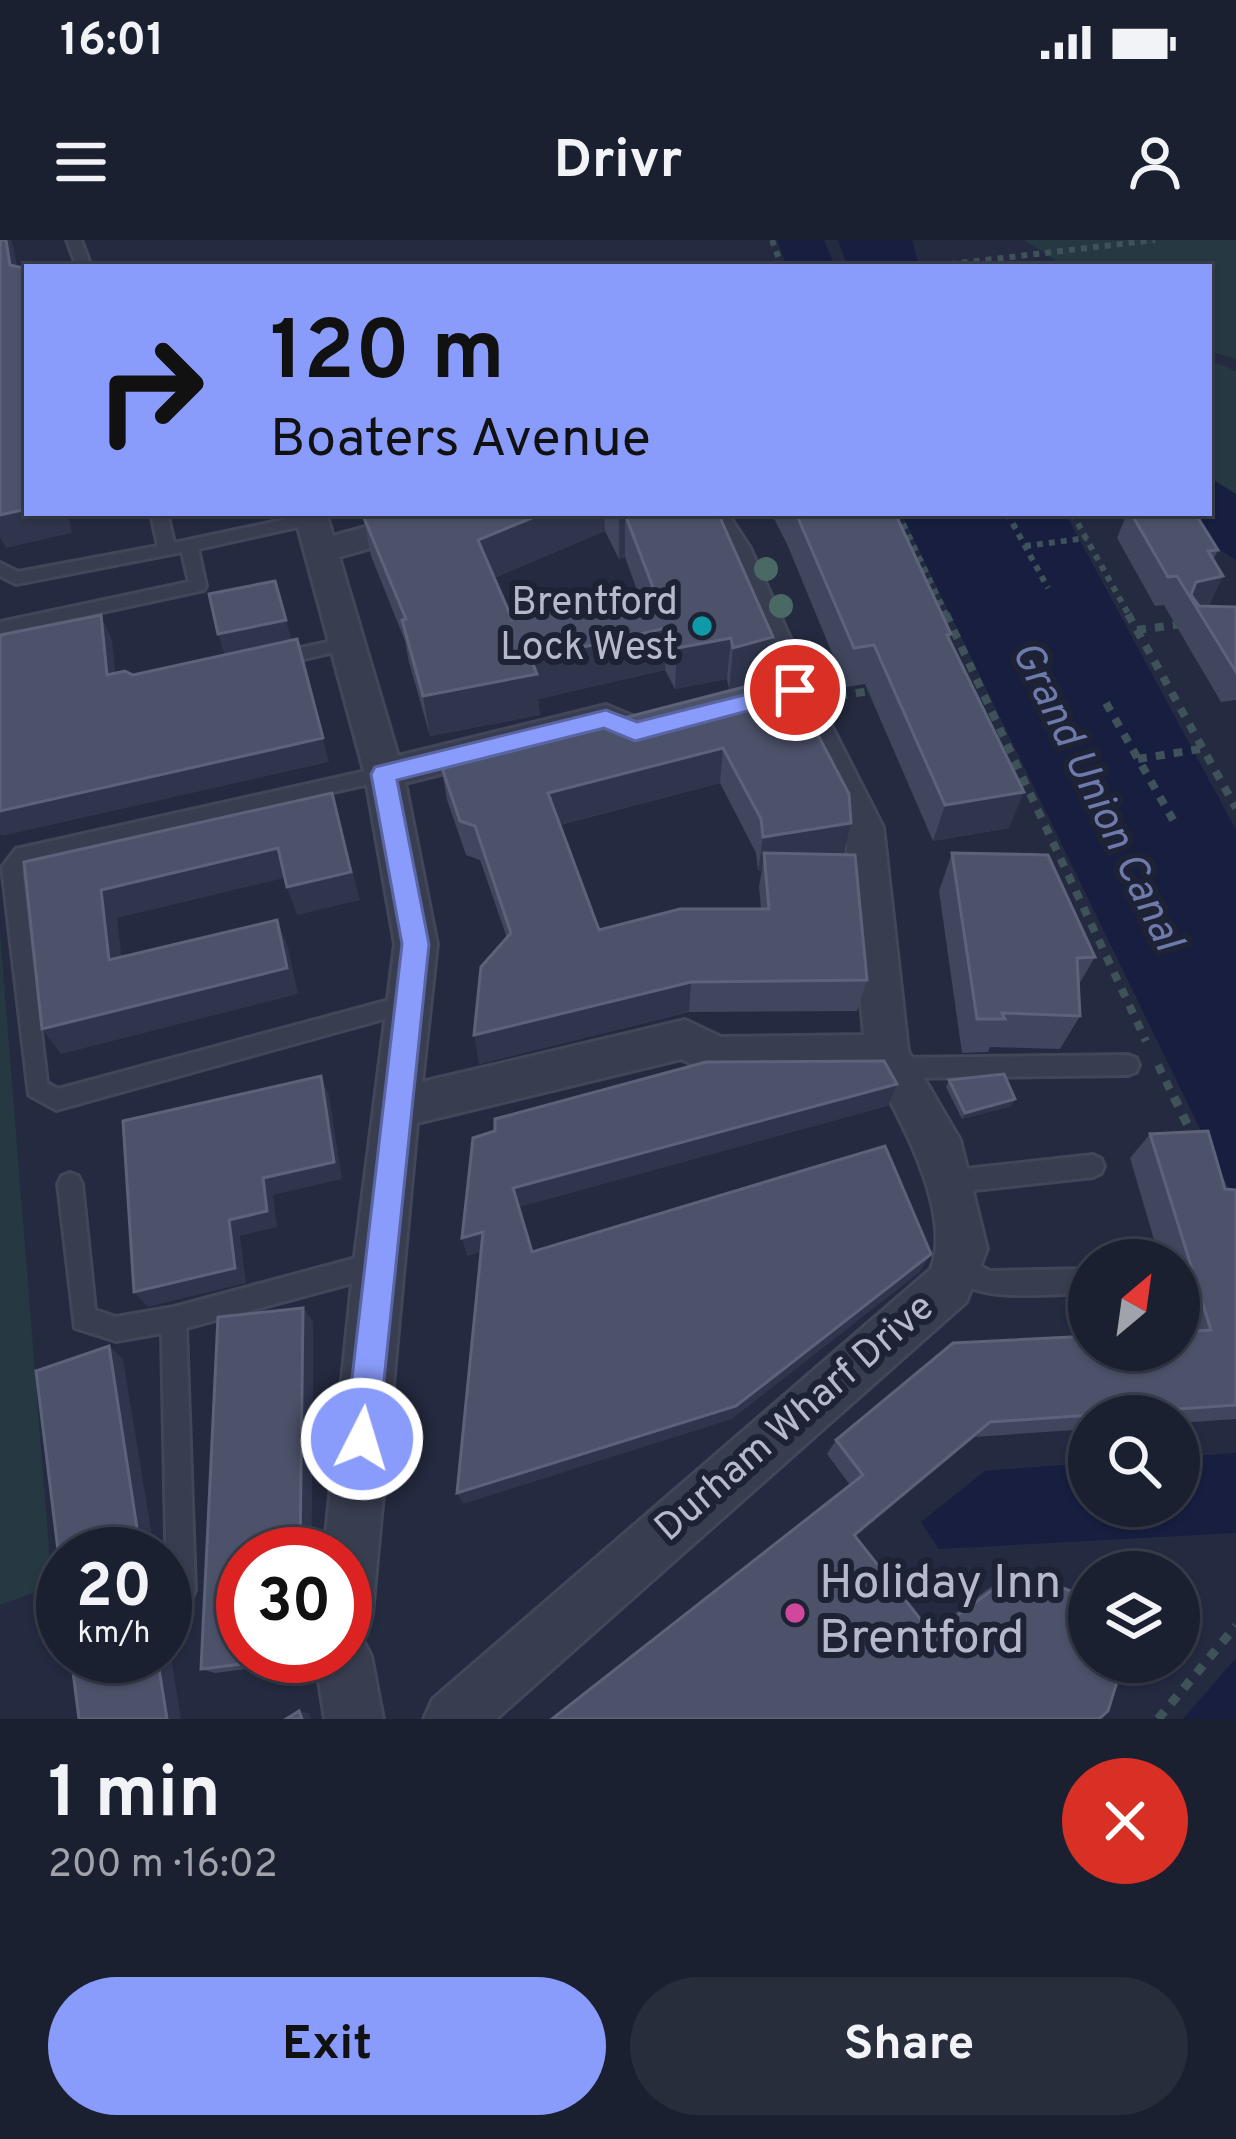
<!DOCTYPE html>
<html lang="en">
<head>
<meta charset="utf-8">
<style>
	:root { --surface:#1b2030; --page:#282d3c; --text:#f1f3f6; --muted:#a0a3ab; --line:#393e4c; --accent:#8a9cfb }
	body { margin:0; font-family:Overpass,sans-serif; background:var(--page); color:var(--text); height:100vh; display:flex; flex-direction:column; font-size:45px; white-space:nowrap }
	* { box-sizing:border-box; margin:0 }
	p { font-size:39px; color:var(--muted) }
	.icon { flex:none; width:66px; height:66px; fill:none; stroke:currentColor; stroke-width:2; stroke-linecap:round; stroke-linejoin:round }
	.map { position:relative; height:1479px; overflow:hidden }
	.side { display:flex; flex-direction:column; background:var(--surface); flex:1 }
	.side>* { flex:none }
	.top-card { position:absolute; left:24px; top:24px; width:1188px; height:252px; border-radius:0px; box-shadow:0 3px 9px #0004,0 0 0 3px var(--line); background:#8a9cfb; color:#111; overflow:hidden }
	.needle { width:78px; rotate:29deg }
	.controls { position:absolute; left:1068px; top:999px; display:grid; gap:24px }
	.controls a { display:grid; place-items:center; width:132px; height:132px; border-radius:50%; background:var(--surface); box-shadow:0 3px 9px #0004,0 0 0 3px var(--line); font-size:60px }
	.speed { position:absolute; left:36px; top:1287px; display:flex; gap:24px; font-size:60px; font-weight:700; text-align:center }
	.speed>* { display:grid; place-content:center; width:156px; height:156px; border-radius:50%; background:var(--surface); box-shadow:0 3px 9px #0004,0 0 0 3px var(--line); line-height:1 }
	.speed small { font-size:30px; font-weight:400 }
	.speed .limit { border:18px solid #d22; background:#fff; color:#111 }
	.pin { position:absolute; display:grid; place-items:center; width:102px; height:102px; color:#fff; margin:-51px; border:6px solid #fff; border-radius:50%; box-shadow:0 3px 12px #0007 }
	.me { position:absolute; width:132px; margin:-66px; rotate:5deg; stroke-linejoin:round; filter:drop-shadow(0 0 9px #0008) }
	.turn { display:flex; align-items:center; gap:42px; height:252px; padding:0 48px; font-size:54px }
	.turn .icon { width:156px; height:156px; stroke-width:2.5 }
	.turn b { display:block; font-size:84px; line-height:102px }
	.round { display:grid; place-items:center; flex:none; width:126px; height:126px; border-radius:63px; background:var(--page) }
	.summary { display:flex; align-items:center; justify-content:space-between; height:204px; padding:0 48px }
	h1 { font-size:72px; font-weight:700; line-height:90px }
	.primary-button { display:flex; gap:24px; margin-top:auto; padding:24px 48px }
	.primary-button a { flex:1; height:138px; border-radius:72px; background:var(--accent); color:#111; font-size:48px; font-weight:700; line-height:138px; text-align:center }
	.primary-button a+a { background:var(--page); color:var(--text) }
	.status { display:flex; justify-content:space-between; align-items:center; height:84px; padding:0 60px; background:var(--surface); direction:ltr }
	.status svg { height:33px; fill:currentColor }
	header { display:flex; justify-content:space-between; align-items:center; height:156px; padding:0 48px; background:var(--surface); font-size:54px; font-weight:700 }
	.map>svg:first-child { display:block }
	.green { fill:#263841 }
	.water { fill:#171e3f }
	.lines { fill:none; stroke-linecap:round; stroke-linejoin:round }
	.service-casing { stroke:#424659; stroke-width:6 }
	.minor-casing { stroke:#424659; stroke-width:6 }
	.path-far2 { stroke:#3f5159; stroke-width:6; stroke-dasharray:6 6; stroke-linecap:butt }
	.path-far1 { stroke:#3f5159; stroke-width:8; stroke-dasharray:9 9; stroke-linecap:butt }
	.path { stroke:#3f5159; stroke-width:9; stroke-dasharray:10 10; stroke-linecap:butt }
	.service { fill:#383d50; fill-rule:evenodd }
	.minor { fill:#383d50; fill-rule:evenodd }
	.tree { fill:#4b6964 }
	.wall { fill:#3f465e; fill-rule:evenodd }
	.shaded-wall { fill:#2f354d }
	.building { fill:#4c526a; stroke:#5c6279; stroke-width:3 }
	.route { fill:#8a9cfb; stroke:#5a65a3; stroke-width:3 }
	.culture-dot { fill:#0f9aa8; stroke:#1d2235; stroke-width:4.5 }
	.hotel-dot { fill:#d1479c; stroke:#1d2235; stroke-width:4.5 }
	.labels { text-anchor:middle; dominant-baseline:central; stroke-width:12; stroke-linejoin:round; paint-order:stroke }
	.poi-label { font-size:39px; fill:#b5b9cb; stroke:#1d2235; text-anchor:end }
	.street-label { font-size:39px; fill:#b5b9cb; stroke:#1d2235 }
	.water-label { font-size:42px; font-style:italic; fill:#6d7aab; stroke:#1d2235 }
	.near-poi-label { font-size:48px; fill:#b5b9cb; stroke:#1d2235; text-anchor:start }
</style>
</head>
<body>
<div class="status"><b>16:01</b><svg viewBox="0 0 49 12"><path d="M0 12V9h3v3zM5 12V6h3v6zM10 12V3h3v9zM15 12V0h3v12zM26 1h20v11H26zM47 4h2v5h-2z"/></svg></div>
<header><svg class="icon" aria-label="menu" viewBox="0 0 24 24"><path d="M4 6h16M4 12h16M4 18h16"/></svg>Drivr<svg class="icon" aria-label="person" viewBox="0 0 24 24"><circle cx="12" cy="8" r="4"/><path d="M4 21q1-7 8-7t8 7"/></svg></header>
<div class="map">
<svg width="1236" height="1479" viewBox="0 0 1236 1479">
	<rect width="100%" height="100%" fill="#242a40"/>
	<!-- green -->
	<g class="green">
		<path d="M1024,0H1236V119L1209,111V27H1066Z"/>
		<path d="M1209,120L1236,131V261L1209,245Z"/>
		<path d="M0,692L52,1346L0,1365Z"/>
	</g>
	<!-- water -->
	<g class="water">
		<path d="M777,0H824L835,27H787Z"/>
		<path d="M838,0H912L919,27H848Z"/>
		<path d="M1209,237L1236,254V320L1162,273H1209Z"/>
		<path d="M901,273H1065L1236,590V963Z"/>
		<path d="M1236,1213V1293L939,1309L921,1282L985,1231L1089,1223V1266H1179V1217Z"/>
		<path d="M1236,1418V1479H1183Z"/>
	</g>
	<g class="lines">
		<defs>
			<g id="service">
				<path d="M67,0H81L91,27H77Z"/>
				<path d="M151,273H167L174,303L311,274L319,279L311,284L198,309L206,346L204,350L0,394V382L189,342L182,312L16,344L0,336V323L18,332L158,306Z"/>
				<path d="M346,398L355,404L352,408L273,426L264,420L273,414Z"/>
				<path d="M384,527L391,529L393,534L391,539L29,621L22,629L47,843L58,849L408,755L416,758L419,764L416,770L56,870L29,855L2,627L16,609Z"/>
				<path d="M1128,815L1136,818L1139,825L1136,832L1128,835L896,838L888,835L885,828L888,821L896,818Z"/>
				<path d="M1093,915L1101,919L1104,926L1101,933L1093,937L947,953L939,950L935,942L939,934L947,931Z"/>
				<path d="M70,933L78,936L82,944L95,1070L116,1077L174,1067L378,1012L386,1016L390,1024L386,1032L378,1036L186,1088L195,1350L191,1360L181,1364L171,1360L167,1350L162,1093L116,1101L75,1088L58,944L62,936Z"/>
				<path d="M956,1014L990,1031L1089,1029V1053C1050,1053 964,1067 944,1026L948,1018Z"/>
			</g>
			<path id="minor" d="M294,273H326L333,296L416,273H470L465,281L339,317L398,516L606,465L637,478L666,470L679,474L684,484L679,494L635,506L603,493L405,543L437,704L422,842L685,780L721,797L864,795L845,587L777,450L717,309L694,273H727L750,308L813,450L883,587L908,811L960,900L987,1009L966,1062L496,1479H424L433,1459L931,1029C953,975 902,881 875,833L716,835L681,819L417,883L372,1374L360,1395L371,1416L383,1479H325L315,1416H345V1314H324L354,1024L395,704L365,534Z"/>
		</defs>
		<!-- service casing -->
		<use href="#service" class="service-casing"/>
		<!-- minor casing -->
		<use href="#minor" class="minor-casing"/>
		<!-- path-far2 -->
		<g class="path-far2">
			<path d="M772,0L782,27"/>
			<path d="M926,27L1155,0"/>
			<path d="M898,273L947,377"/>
			<path d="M1007,273L1048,348"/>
			<path d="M1072,273L1130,377"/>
			<path d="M1025,306L1087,298"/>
		</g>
		<!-- path-far1 -->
		<g class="path-far1">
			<path d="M946,374L1146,801"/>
			<path d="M1128,374L1236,568"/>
			<path d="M1137,390L1183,384"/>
			<path d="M838,456L876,450"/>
			<path d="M1106,463L1176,585"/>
			<path d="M1138,519L1200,509"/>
			<path d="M1158,825L1175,860"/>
		</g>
		<!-- path -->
		<g class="path">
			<path d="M1174,857L1194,898"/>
			<path d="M1158,1479L1236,1386"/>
		</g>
		<!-- service -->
		<use href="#service" class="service"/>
		<!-- minor -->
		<use href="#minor" class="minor"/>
	</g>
	<!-- trees -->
	<g class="tree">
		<circle cx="766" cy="329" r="12"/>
		<circle cx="781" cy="366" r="12"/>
	</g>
	<!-- wall -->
	<g class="wall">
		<path d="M362,273H718L773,397L768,439L729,449L727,439L675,449L665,430L538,459L540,475L430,496L409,422L405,401L371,316ZM605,291L619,319L625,317L638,353L512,379L494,338Z"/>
		<path d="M771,273H895L951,394L949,400L1009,588L933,601L865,444L846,447L787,304Z"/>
		<path d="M1127,273H1171L1218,310L1213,320L1223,336L1209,365L1203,366L1236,367V460L1221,462L1164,365L1155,366L1117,298Z"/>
		<path d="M787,436L843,615L867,740L857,771L689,772L479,824L507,698L480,620L466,615L447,560L441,525ZM720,543L756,613L758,631L762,630L759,646L761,669L599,690L560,585Z"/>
		<path d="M952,613L1095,717L1078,746L1080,776L1060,809L990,807L988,812L962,813L939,651Z"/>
		<path d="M949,840L1015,859L1011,866L962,879L946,847Z"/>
		<path d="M1150,894L1225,949L1236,950V1179L1179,1183V1176H1089V1189L975,1197L855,1297L930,1392L992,1346L1010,1337L1108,1471L552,1479L850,1245L827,1214L836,1200L1182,1092L1179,1082V1020H1160L1130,918Z"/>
		<path d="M303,1068L313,1082L311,1314H243L310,1416V1421L215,1433L201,1429Z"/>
	</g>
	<!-- shaded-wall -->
	<g class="shaded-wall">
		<path d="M6,0H11L14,8L22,56L10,25Z"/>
		<path d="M27,269V273H68L72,293L6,308L0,297V275Z"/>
		<path d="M544,273H604L605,291L482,343L478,300Z"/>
		<path d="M625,274V317L619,319V276Z"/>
		<path d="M1223,336L1209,365L1197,368L1189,356L1196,342Z"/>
		<path d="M275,341L293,405L226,419L218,394Z"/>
		<path d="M101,375L112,400L118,459L107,435Z"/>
		<path d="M666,388L665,430L538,459L540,475L430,496L423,456L531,419Z"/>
		<path d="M773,397L768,439L729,449L733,408Z"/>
		<path d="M731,398L727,439L675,449L677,408Z"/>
		<path d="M297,399L329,522L2,596L0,594V571Z"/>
		<path d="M723,508L720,543L551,587L548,553Z"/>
		<path d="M1024,552L1009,588L933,601L945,565Z"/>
		<path d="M332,553L360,660L297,675L287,647Z"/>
		<path d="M851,583L843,616L764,613L762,630L758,631L763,597Z"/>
		<path d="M278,608L289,637L117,678L125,747L109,720L101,650Z"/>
		<path d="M277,680L288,707L298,754L61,814L42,789Z"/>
		<path d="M691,742L689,772L479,824L474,795Z"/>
		<path d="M321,836L329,855L342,939L273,955L277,987L240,996L246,1043L148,1067L134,1052L229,980L263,938Z"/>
		<path d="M897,844L888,866L516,968L513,948Z"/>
		<path d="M1015,859L1011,866L962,879L965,873Z"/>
		<path d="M483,992L487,1010L467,1016L462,998Z"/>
		<path d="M931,1014L920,1032L732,1179L463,1264L457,1253Z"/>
		<path d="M303,1068L313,1082L311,1314H300Z"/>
		<path d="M109,1106L123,1119L155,1314H141Z"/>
		<path d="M990,1182L975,1197L844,1306L854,1295Z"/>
		<path d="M165,1379L181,1479H167L157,1416H165Z"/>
		<path d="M299,1471L309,1473L311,1479H302Z"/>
	</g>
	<!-- building -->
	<g class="building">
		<path d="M0,0H6L10,25L27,29V269L0,275Z"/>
		<path d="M362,273H544L478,300L512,379L654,350L625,274L619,276L617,273H718L773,397L733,408L731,398L677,408L666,388L531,419L537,434L423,456L402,380L406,379Z"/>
		<path d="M796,273H895L951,394L947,395L1024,552L945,565L874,405L854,408Z"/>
		<path d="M1131,273H1171L1172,275L1195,273L1218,310L1208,311L1223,336L1196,342L1191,355L1199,366L1236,367V432L1177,336L1168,337Z"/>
		<path d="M275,341L286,380L218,394L209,354Z"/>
		<path d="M101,375L107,435L125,431L133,435L297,399L323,498L0,571V395Z"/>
		<path d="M787,436L849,554L851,583L763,597L761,579L723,508L548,553L599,690L680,669H769L764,613L855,615L867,740L691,742L474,795L481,727L511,693L475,586L460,581L441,525Z"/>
		<path d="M332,553L351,632L287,647L278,608L101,650L109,720L277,680L287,728L42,789L24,622Z"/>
		<path d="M952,613L1048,615L1095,717L1077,718L1080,776L1002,773L1005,779H977Z"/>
		<path d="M884,821L897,844L513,948L532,1012L885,906L931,1014L736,1166L457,1253L483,992L462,998L473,898L495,891V879L706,822Z"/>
		<path d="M1004,834L1015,859L965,873L949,840Z"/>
		<path d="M321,836L334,922L263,938L267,971L229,980L235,1028L134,1052L123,881Z"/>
		<path d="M1208,891L1225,949L1236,950V1165L990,1182L854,1295L932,1394L1010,1337L1040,1339L1071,1351L1089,1368V1422H1117L1120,1432L1108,1471L1099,1479H552L863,1235L836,1200L953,1103L1089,1096V1110H1179V1092L1211,1090L1150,894Z"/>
		<path d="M303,1068L300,1314H243V1416L299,1417L201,1429L218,1077Z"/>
		<path d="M109,1106L141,1314H63V1351L36,1131Z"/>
		<path d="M71,1416H157L167,1479H79Z"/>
		<path d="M299,1471L302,1479H286Z"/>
	</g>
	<!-- route -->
	<path class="route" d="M795,442L803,444V456L635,501L604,488L397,540L429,704L378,1199L373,1211L362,1215L350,1211L345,1199L402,704L371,534L375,527L606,470L637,482Z"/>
	<!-- markers -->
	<circle class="culture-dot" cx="702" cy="386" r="12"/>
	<circle class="hotel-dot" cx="795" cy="1373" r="12"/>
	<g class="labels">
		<!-- poi labels -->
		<g class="poi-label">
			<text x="678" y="364">Brentford<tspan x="678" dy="45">Lock West</tspan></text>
		</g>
		<!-- street labels -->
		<g class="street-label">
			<text transform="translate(796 1179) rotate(-41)">Durham Wharf Drive</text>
		</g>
		<!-- water labels -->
		<g class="water-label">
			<text transform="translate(1095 557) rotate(64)">Grand Union Canal</text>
		</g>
		<!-- near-poi labels -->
		<g class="near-poi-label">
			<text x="819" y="1345">Holiday Inn<tspan x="819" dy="55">Brentford</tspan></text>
		</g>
	</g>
</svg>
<div class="controls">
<a><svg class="needle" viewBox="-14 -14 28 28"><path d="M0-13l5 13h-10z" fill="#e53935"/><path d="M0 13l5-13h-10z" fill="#a0a3ab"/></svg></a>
<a><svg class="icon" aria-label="search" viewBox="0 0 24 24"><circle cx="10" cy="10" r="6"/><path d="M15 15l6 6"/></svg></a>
<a><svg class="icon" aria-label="layers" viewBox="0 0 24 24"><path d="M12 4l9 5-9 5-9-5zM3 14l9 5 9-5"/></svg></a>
</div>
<div class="speed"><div>20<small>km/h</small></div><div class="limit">30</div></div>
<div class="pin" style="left:795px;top:450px;background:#d93025"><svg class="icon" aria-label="arrive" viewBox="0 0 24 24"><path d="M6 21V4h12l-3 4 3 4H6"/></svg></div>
<svg class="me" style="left:362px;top:1199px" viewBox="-20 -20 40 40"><circle r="17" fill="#8a9cfb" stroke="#fff" stroke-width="3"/><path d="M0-11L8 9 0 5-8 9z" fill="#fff"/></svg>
<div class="top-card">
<div class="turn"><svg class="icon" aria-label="right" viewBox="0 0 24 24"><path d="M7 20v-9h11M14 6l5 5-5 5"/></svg><div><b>120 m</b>Boaters Avenue</div></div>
</div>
</div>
<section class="side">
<div class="summary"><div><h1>1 min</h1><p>200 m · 16:02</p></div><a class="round" style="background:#d93025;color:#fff"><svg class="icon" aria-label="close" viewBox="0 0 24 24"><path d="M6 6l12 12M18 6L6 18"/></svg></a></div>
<div class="primary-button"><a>Exit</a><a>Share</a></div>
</section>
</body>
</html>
